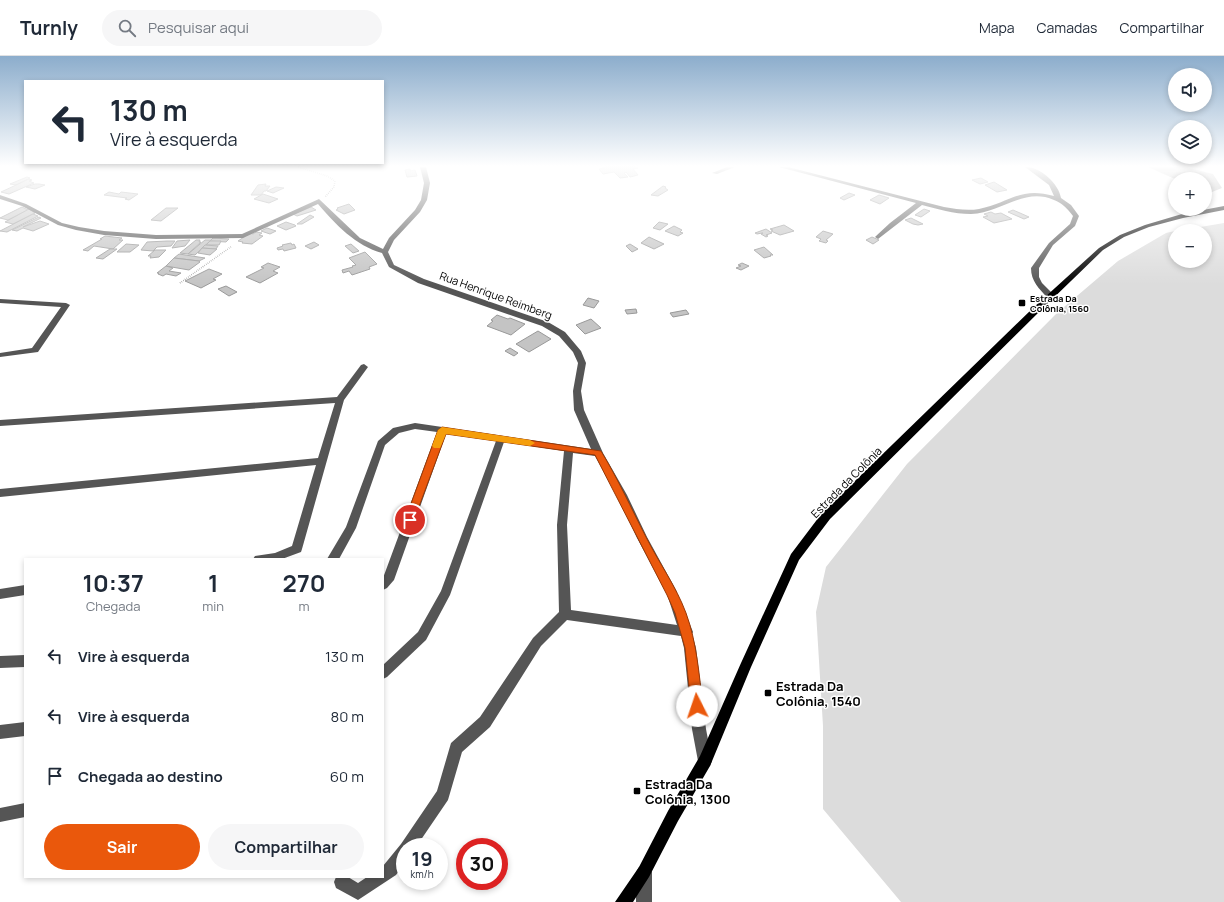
<!DOCTYPE html>
<html lang="pt">
<head>
<meta charset="utf-8">
<style>
	:root { --surface:#fff; --page:#f6f6f7; --text:#1f2937; --muted:#747a83; --line:#e0e1e3; --accent:#ea580c }
	body { margin:0; font-family:Manrope,sans-serif; background:var(--page); color:var(--text); height:100vh; display:flex; flex-direction:column; font-size:15px; white-space:nowrap }
	* { box-sizing:border-box; margin:0 }
	p { font-size:13px; color:var(--muted) }
	.icon { flex:none; width:22px; height:22px; fill:none; stroke:currentColor; stroke-width:2; stroke-linecap:round; stroke-linejoin:round }
	.map { position:relative; flex:1; overflow:hidden }
	.sheet { position:absolute; left:24px; top:502px; width:360px; height:320px; display:flex; flex-direction:column; background:var(--surface); border-radius:0px; box-shadow:0 2px 6px #0003 }
	.sheet>* { flex:none }
	.hud { position:absolute; left:24px; top:24px; width:360px; height:84px; border-radius:0px; box-shadow:0 2px 6px #0003; background:#fff; color:var(--text); overflow:hidden }
	.tools { position:absolute; left:1168px; top:12px; display:grid; gap:8px }
	.tools a { display:grid; place-items:center; width:44px; height:44px; border-radius:50%; background:var(--surface); box-shadow:0 2px 6px #0003; font-size:20px }
	.speed { position:absolute; left:396px; top:782px; display:flex; gap:8px; font-size:20px; font-weight:700; text-align:center }
	.speed>* { display:grid; place-content:center; width:52px; height:52px; border-radius:50%; background:var(--surface); box-shadow:0 2px 6px #0003; line-height:1 }
	.speed small { font-size:10px; font-weight:400 }
	.speed .limit { border:6px solid #d22; background:#fff; color:#111 }
	.pin { position:absolute; display:grid; place-items:center; width:34px; height:34px; color:#fff; margin:-17px; border:2px solid #fff; border-radius:50%; box-shadow:0 1px 4px #0007 }
	.me { position:absolute; width:44px; margin:-22px; rotate:356deg; stroke-linejoin:round; filter:drop-shadow(0 0 3px #0008) }
	.turn { display:flex; align-items:center; gap:14px; height:84px; padding:0 20px; font-size:18px }
	.turn .icon { width:52px; height:52px; stroke-width:2.5 }
	.turn b { display:block; font-size:28px; line-height:34px }
	.eta { display:flex; justify-content:space-evenly; align-items:center; height:68px; text-align:center }
	.eta b { font-size:24px; font-weight:700; line-height:28px }
	.button { display:flex; gap:8px; margin-top:auto; padding:8px 20px }
	.button a { flex:1; height:46px; border-radius:24px; background:var(--accent); color:#fff; font-size:16px; font-weight:700; line-height:46px; text-align:center }
	.button a+a { background:var(--page); color:var(--text) }
	ul { padding:0; list-style:none }
	li { display:flex; align-items:center; gap:12px; height:60px; padding:0 20px }
	li div { flex:1 }
	li b { display:block; font-size:15px }
	li em { font-style:normal }
	header { display:flex; align-items:center; gap:24px; box-sizing:border-box; height:56px; padding:0 20px; background:var(--surface); border-bottom:1px solid var(--line) }
	header strong { font-size:19px }
	nav { display:flex; gap:22px; margin-inline-start:auto; font-size:14px }
	.search { width:280px; height:36px; background:var(--page); display:flex; align-items:center; gap:10px; box-sizing:border-box; padding:0 14px; border-radius:22px; color:var(--muted); font-size:15px }
	.map>svg:first-child { display:block }
	.green { fill:#dcdcdc }
	.water { fill:#a3a3a3 }
	.building { fill:#c4c4c4; stroke:#999 }
	.lines { fill:none; stroke-linecap:round; stroke-linejoin:round }
	.path { stroke:#777; stroke-width:1.5; stroke-dasharray:0.5 1.5; stroke-linecap:butt }
	.minor { fill:#555; fill-rule:evenodd }
	.major { fill:#000; fill-rule:evenodd }
	.route { fill:#ea580c; stroke:#983908 }
	.slow { fill:#f59e0b }
	.poi-dot { fill:#000; stroke:#fff; stroke-width:1.5 }
	.labels { text-anchor:middle; dominant-baseline:central; stroke-width:3; stroke-linejoin:round; paint-order:stroke }
	.far-poi-label { font-size:9px; font-weight:bold; fill:#000; stroke:#fff; text-anchor:start }
	.street-label { font-size:11px; fill:#000; stroke:#fff }
	.near-poi-label { font-size:13px; font-weight:bold; fill:#000; stroke:#fff; text-anchor:start }
</style>
</head>
<body>
<header>
<strong>Turnly</strong>
<div class="search"><svg class="icon" aria-label="search" viewBox="0 0 24 24"><circle cx="10" cy="10" r="6"/><path d="M15 15l6 6"/></svg>Pesquisar aqui</div>
<nav><a>Mapa</a><a>Camadas</a><a>Compartilhar</a></nav>
</header>
<div class="map">
<svg width="1224" height="846" viewBox="0 0 1224 846">
	<rect width="100%" height="100%" fill="#fff"/>
	<!-- green -->
	<path class="green" d="M1224,167V846H901L823,753V670L816,556L826,511L907,408L1057,257L1118,205L1166,177L1175,175V205H1205V175H1177Z"/>
	<!-- water -->
	<path class="water" d="M1148,111H1185L1213,118L1222,132L1207,138L1205,137V123H1175Z"/>
	<!-- building -->
	<g class="building">
		<path d="M607,111H636L638,112L633,113L638,119L630,121L626,116L624,117L628,121L620,122L614,116L603,118L599,113Z"/>
		<path d="M410,113V115L415,114L417,120L407,121L405,114Z"/>
		<path d="M27,121L30,122L16,129L10,128Z"/>
		<path d="M981,122L988,126L980,128L972,124Z"/>
		<path d="M29,123L32,124L29,125L34,127L9,138L1,136Z"/>
		<path d="M994,126L1007,134L997,136L985,129Z"/>
		<path d="M35,128H39L45,129L35,133L26,131Z"/>
		<path d="M266,128L265,130H270L266,135H264L261,139H251L258,129Z"/>
		<path d="M663,130L666,131L665,132L668,134L658,140L651,139Z"/>
		<path d="M276,131L284,132L273,137L267,135Z"/>
		<path d="M109,136L119,138L121,136L138,138L129,144L125,143L127,142L104,139Z"/>
		<path d="M849,137L855,139L844,144L840,142Z"/>
		<path d="M263,138L278,143L269,147L254,143Z"/>
		<path d="M879,139L889,142L880,148L870,144Z"/>
		<path d="M349,148L355,154L344,158L336,154L338,153L337,152Z"/>
		<path d="M22,151L28,154L8,164L0,162Z"/>
		<path d="M311,151L316,154L297,160L293,158Z"/>
		<path d="M166,152H178L161,165L151,164Z"/>
		<path d="M29,153L35,157L13,168L5,166Z"/>
		<path d="M924,153L930,155L921,161L915,159Z"/>
		<path d="M1013,154L1020,157L1029,161L1024,163L1008,156Z"/>
		<path d="M991,156L995,158L1001,157L1012,163L994,167L983,161L988,160L984,158Z"/>
		<path d="M33,158L38,160L7,176L0,175Z"/>
		<path d="M310,159L314,161L302,168H297Z"/>
		<path d="M39,161L41,162L23,171L40,165L49,168L33,175L23,172L17,175L12,174Z"/>
		<path d="M911,162L923,168L918,169L913,168L905,164Z"/>
		<path d="M286,166L295,169L296,170L286,174L277,170Z"/>
		<path d="M659,166L668,168L660,174L653,172Z"/>
		<path d="M784,169L794,175L780,179L771,175L773,174L770,173Z"/>
		<path d="M674,170L682,174L680,176L683,177L678,180L665,175Z"/>
		<path d="M267,172L276,175L270,178L261,175Z"/>
		<path d="M766,173L772,177L766,179L768,180L766,181L761,178L763,177H762L757,178L755,177Z"/>
		<path d="M823,175L833,178L826,184L828,185L826,187L819,185L821,183L816,181Z"/>
		<path d="M256,176L262,177L259,179L263,180L252,188L242,187L243,186L238,185L250,177L253,178Z"/>
		<path d="M105,180L122,182L119,184H123L113,193L94,190L88,195L83,194L102,183H100Z"/>
		<path d="M649,181L664,188L654,193L641,187Z"/>
		<path d="M872,181L879,184L873,188L866,184Z"/>
		<path d="M213,182L229,183L226,186L210,185Z"/>
		<path d="M190,184L185,190L172,192L177,185Z"/>
		<path d="M196,184H200L199,186H201L188,198L180,197Z"/>
		<path d="M205,184H211L195,199L188,198Z"/>
		<path d="M167,185H175L171,190L157,191L153,195L141,194L147,186Z"/>
		<path d="M210,185H221L219,189H206Z"/>
		<path d="M314,186L319,189L311,193L305,190Z"/>
		<path d="M291,187L292,189L294,188L296,192L284,195L283,193L278,194L277,192L283,190L282,189Z"/>
		<path d="M126,188L139,189L130,196H117Z"/>
		<path d="M351,188L359,195L353,197L345,190Z"/>
		<path d="M630,188L638,193L632,196L626,190Z"/>
		<path d="M205,189L218,190L216,193L202,192Z"/>
		<path d="M764,191L773,199H770L771,200L764,202L754,194Z"/>
		<path d="M202,192L216,193H217L210,199L198,197Z"/>
		<path d="M110,193H117L103,203L96,202Z"/>
		<path d="M155,194H166L159,201L150,202L151,200H148Z"/>
		<path d="M365,196L377,208L369,211L370,213L352,219L349,215L343,217L342,214L353,211L352,210L356,209L349,202Z"/>
		<path d="M179,198L205,202L199,205L174,202Z"/>
		<path d="M174,202L199,205L200,206L189,214L166,210Z"/>
		<path d="M268,207L280,211L273,215L278,217L260,227L246,221L264,212L261,211Z"/>
		<path d="M742,207L749,210L741,214L736,212L741,210L738,209Z"/>
		<path d="M166,210L173,212L169,215L181,217L176,220L166,218L163,220L158,218L159,217H157Z"/>
		<path d="M209,213L222,218L213,223L216,224L201,232L185,225Z"/>
		<path d="M226,230L237,236L229,240L218,233Z"/>
		<path d="M588,242L599,245L594,252L583,249Z"/>
		<path d="M636,253L637,257L627,258L625,254Z"/>
		<path d="M686,254L689,258L673,261L670,257Z"/>
		<path d="M497,259L508,263L510,262L525,268L511,279L487,270L493,265L491,264Z"/>
		<path d="M591,263L601,272L585,278L576,269Z"/>
		<path d="M538,275L551,283L529,296L516,288Z"/>
		<path d="M510,292L518,297L514,300L505,295Z"/>
	</g>
	<g class="lines">
		<!-- path -->
		<g class="path">
			<path d="M298,111L327,120L335,125L334,131L325,141"/>
			<path d="M180,227L232,190"/>
		</g>
		<!-- minor -->
		<g class="minor">
			<path d="M420,111H426L430,127L427,144L420,156L394,184L388,196L394,209L424,223L548,266L565,276L581,295L586,307L581,335L584,354L603,397L627,439L647,481L676,534L693,576L692,578L696,592L706,673L712,705L710,710L705,712L700,710L698,705L692,673L684,592L681,580L567,564L541,590L490,671L462,696L448,744L416,791H405V807L396,819L358,844L336,832L334,826L336,821H348L358,827L367,821H383V810L401,788L437,735L451,687L480,661L533,582L559,556L557,469L564,395L504,386L450,539L426,584L387,621L383,623V609L418,576L441,535L496,385L446,378L394,524L387,532L383,534V522L437,376L415,373L399,377L385,389L356,472L339,503H327L346,471L378,385L393,372L415,367L591,393L574,354L573,335L578,307L573,296L559,280L542,270L418,227L389,211L382,197C356,190 335,168 318,148L243,182L156,183L104,179L76,174L58,169L22,150L0,143V139L26,148L62,167L79,171L104,175L156,179L242,178L319,143L360,182L383,193L389,182L415,154L421,144L424,127ZM573,397L595,400L617,439L637,482L667,538L677,569L571,554L567,469Z"/>
			<path d="M727,111H735L717,118L712,117Z"/>
			<path d="M779,111H788L944,151C956,153 967,155 979,153C1009,147 1020,130 1054,140L1049,129L1025,111C1040,110 1059,128 1061,142L1071,149L1079,160L1075,170L1053,189L1039,212V221L1042,227L1055,240L1054,242H1048C1039,233 1031,225 1031,212L1049,187L1070,168L1073,160C1068,153 1062,147 1054,144C1024,131 1001,157 971,158C954,158 937,153 922,149L878,183L875,181L876,180L890,167L916,147Z"/>
			<path d="M0,243L66,247L70,249L38,296L0,301V297L32,292L61,251L0,247Z"/>
			<path d="M364,308L368,311L344,344L302,493L301,496L282,503H253L255,500L275,497L292,490L316,409L0,441V433L318,402L335,347L0,370V364L337,341L361,309Z"/>
			<path d="M25,529V539L0,543V533Z"/>
			<path d="M25,599V611L0,612V600Z"/>
			<path d="M25,666V680L0,683V669Z"/>
			<path d="M25,747V761L0,766V752Z"/>
			<path d="M644,808L649,811L652,816V846H636V816L639,811Z"/>
		</g>
		<!-- major -->
		<path class="major" d="M1224,150V154L1183,162L1149,171L1124,181L1103,194L1039,256L830,463L799,504L751,611L710,710L678,765L649,821L633,846H615L639,811L668,755L700,700L741,607L791,498L822,457L1033,252L1099,192L1120,179L1145,169L1182,158Z"/>
	</g>
	<!-- sky -->
	<linearGradient id="sky" x2="0" y2="1"><stop stop-color="#8cadcc"/><stop offset="0.48" stop-color="#fff"/><stop offset="1" stop-color="#fff" stop-opacity="0"/></linearGradient>
	<rect width="1224" height="229" fill="url(#sky)"/>
	<!-- route -->
	<path class="route" d="M442,371L601,395C618,423 631,452 646,481C659,507 676,530 686,557C697,587 699,619 703,650L701,654L697,656L693,654L691,650L685,592L675,557L667,539L595,399L446,378L414,464L413,467H406L405,464L438,374Z"/>
	<!-- slow -->
	<path class="slow" d="M442,371L530,384L535,387L530,390L446,378L440,392H434L432,390L438,374Z"/>
	<!-- markers -->
	<g class="poi-dot">
		<rect x="1018" y="243" width="8" height="8" rx="2"/>
		<rect x="764" y="633" width="8" height="8" rx="2"/>
		<rect x="633" y="731" width="8" height="8" rx="2"/>
	</g>
	<g class="labels">
		<!-- far-poi labels -->
		<g class="far-poi-label">
			<text x="1030" y="242">Estrada Da<tspan x="1030" dy="10">Colônia, 1560</tspan></text>
		</g>
		<!-- street labels -->
		<g class="street-label">
			<text transform="translate(496 239) rotate(20)">Rua Henrique Reimberg</text>
			<text transform="translate(846 426) rotate(-45)">Estrada da Colônia</text>
		</g>
		<!-- near-poi labels -->
		<g class="near-poi-label">
			<text x="776" y="630">Estrada Da<tspan x="776" dy="15">Colônia, 1540</tspan></text>
			<text x="645" y="728">Estrada Da<tspan x="645" dy="15">Colônia, 1300</tspan></text>
		</g>
	</g>
</svg>
<div class="tools">
<a><svg class="icon" aria-label="sound" viewBox="0 0 24 24"><path d="M4 9h4l5-4v14l-5-4H4zM17 9q2 3 0 6"/></svg></a>
<a><svg class="icon" aria-label="layers" viewBox="0 0 24 24"><path d="M12 4l9 5-9 5-9-5zM3 14l9 5 9-5"/></svg></a>
<a>+</a>
<a>−</a>
</div>
<div class="speed"><div>19<small>km/h</small></div><div class="limit">30</div></div>
<div class="pin" style="left:410px;top:464px;background:#d93025"><svg class="icon" aria-label="arrive" viewBox="0 0 24 24"><path d="M6 21V4h12l-3 4 3 4H6"/></svg></div>
<svg class="me" style="left:697px;top:650px" viewBox="-20 -20 40 40"><circle r="19" fill="#fff"/><path d="M0-13L10 11 0 6-10 11z" fill="#ea580c"/></svg>
<div class="hud">
<div class="turn"><svg class="icon" aria-label="left" viewBox="0 0 24 24"><path d="M17 20v-9H6M10 6l-5 5 5 5"/></svg><div><b>130 m</b>Vire à esquerda</div></div>
</div>
<section class="sheet">
<div class="eta">
<div><b>10:37</b><p>Chegada</p></div>
<div><b>1</b><p>min</p></div>
<div><b>270</b><p>m</p></div>
</div>
<ul>
<li><svg class="icon" aria-label="left" viewBox="0 0 24 24"><path d="M17 20v-9H6M10 6l-5 5 5 5"/></svg><div><b>Vire à esquerda</b></div><em>130 m</em></li>
<li><svg class="icon" aria-label="left" viewBox="0 0 24 24"><path d="M17 20v-9H6M10 6l-5 5 5 5"/></svg><div><b>Vire à esquerda</b></div><em>80 m</em></li>
<li><svg class="icon" aria-label="arrive" viewBox="0 0 24 24"><path d="M6 21V4h12l-3 4 3 4H6"/></svg><div><b>Chegada ao destino</b></div><em>60 m</em></li>
</ul>
<div class="button"><a>Sair</a><a>Compartilhar</a></div>
</section>
</div>
</body>
</html>
